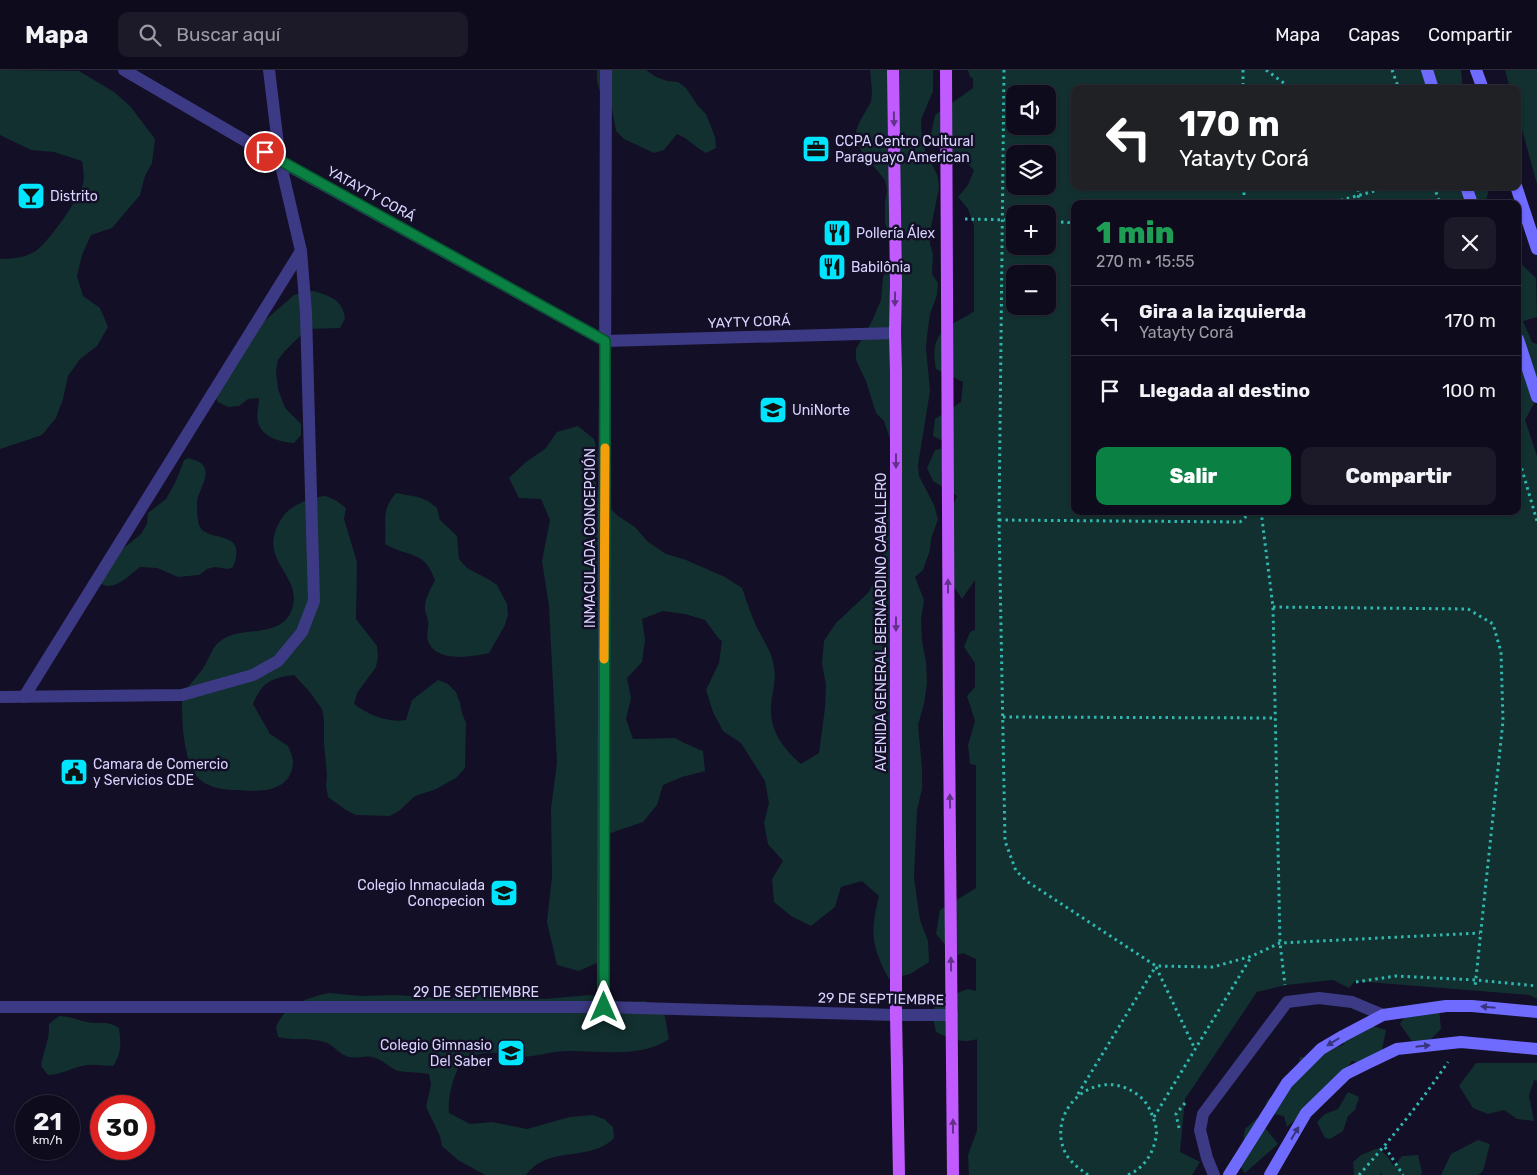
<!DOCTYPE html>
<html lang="es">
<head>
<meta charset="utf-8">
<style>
	:root { --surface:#0e0b1c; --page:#1c1929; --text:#f1f3f6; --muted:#9b9ba3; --line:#2e2b3b; --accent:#0b8043 }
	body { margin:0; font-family:Rubik,sans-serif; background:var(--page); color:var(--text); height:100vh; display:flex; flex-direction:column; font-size:19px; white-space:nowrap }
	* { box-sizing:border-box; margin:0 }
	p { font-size:16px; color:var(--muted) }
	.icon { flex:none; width:28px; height:28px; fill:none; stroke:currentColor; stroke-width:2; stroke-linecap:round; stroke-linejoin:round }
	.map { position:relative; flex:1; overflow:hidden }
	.panel { position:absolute; left:1071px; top:130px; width:450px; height:315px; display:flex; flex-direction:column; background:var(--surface); border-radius:10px; box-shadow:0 1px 4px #0004,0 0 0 1px var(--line) }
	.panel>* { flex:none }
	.guide { position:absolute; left:1071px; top:15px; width:450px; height:105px; border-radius:10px; box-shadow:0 1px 4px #0004,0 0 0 1px var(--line); background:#202124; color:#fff; overflow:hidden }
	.fabs { position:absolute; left:1006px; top:15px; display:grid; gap:10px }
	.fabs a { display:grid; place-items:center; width:50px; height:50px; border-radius:10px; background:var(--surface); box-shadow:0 1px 4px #0004,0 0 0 1px var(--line); font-size:25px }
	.speed { position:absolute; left:15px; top:1025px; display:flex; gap:10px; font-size:25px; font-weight:700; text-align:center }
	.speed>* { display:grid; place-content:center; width:65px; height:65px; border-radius:50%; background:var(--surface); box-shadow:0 1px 4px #0004,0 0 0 1px var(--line); line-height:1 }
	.speed small { font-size:12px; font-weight:400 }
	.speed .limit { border:8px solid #d22; background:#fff; color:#111 }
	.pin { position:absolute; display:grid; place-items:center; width:42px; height:42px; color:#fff; margin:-21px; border:2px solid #fff; border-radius:50%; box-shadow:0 1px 5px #0007 }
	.me { position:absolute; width:55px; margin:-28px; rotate:0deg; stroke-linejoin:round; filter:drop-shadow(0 0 4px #0008) }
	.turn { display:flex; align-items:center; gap:18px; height:105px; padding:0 25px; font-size:22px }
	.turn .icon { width:65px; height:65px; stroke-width:2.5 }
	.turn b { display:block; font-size:35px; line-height:42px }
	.round { display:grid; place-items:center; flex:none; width:52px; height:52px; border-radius:10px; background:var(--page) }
	.summary { display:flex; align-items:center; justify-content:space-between; height:85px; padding:0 25px }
	h1 { font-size:30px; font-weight:800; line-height:38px; color:#1e9e55 }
	.cta { display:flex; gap:10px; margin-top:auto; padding:10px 25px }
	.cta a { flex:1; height:58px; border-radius:10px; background:var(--accent); color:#fff; font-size:20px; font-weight:800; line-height:58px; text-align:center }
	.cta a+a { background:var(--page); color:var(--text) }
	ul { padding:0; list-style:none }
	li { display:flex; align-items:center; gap:15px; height:70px; padding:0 25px; border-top:1px solid var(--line) }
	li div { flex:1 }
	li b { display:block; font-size:19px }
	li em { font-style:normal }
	header { display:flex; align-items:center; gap:30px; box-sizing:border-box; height:70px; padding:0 25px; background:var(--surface); border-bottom:1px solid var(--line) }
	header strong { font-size:24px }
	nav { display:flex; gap:28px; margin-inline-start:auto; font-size:18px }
	.search { width:350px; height:45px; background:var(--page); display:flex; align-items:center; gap:12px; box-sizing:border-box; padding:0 18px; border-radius:10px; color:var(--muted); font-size:19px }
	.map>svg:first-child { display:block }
	.green { fill:#12302f; fill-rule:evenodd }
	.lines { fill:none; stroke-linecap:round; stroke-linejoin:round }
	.path { stroke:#2fb8b0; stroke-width:3; stroke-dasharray:2.5 4; stroke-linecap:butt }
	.lane { stroke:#3d3a85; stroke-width:12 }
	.street { stroke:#3d3a85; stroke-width:12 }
	.secondary { stroke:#6f6bff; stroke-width:12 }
	.primary { stroke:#c25bff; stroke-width:12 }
	.oneway { fill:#623188 }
	.oneway2 { fill:#38347d }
	.route-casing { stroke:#07532c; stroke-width:12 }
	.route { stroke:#0b8043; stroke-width:9 }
	.slow { stroke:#f59e0b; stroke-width:9 }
	.labels { text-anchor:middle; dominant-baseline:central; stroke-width:5; stroke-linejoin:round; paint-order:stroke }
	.poi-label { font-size:14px; fill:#d9d4ff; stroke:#130f26; text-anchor:start }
	.street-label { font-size:14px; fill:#d9d4ff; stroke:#130f26 }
</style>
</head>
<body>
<header>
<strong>Mapa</strong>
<div class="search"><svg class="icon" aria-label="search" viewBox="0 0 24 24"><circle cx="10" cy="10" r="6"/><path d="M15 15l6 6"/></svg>Buscar aquí</div>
<nav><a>Mapa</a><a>Capas</a><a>Compartir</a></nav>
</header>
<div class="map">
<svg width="1537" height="1105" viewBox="0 0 1537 1105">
	<rect width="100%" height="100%" fill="#130f26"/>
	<!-- green -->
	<g class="green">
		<path d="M0,0L79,1L114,22L130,36L155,69L152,93L145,106L140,125L112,158L91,165L82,185L77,206L83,226L100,238L108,257L97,276L80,289L68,306L63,329L56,348L42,365L0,379V189C12,189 23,188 34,182C46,176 80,128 83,114C85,108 83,98 82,91L54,82L31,80L0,65Z"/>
		<path d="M597,0H646L656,7L667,11L678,12L686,18L698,36L706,44L715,67L716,78L706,83C695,77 689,69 677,64L664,80L654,83L624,69L616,61L612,39L600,22L597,11Z"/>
		<path d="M870,0H933V21L921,50L922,71L928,88L934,98L938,107L939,118L930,162V174L933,184L932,204L938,213L937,225L930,244L927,266L926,278L930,321L918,395L919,406L934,435L938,449L931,469L930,480L923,500L915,507L924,530L921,550L922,571L926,592L927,613L924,634L918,655L922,698V719L917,740L914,808L920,850L928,871L929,892L910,904L889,909C871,876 870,862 879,826L862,811L841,817L835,837L811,856L791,846L774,832L772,809L783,791L768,774L764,753L769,733L765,711L741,673L723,661L713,642L706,620L719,593L722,571L719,569L705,550L685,544L663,541L642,549L645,570L642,592L627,608L631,628L626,649L633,669L675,668L684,673L703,681L705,701L682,707L663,715L657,735L643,752L605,765L599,892L579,901L557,895L547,852L552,806L551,738L557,693L549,536L542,491L550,450L541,429L519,428L509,408L526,392L545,379L557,362L578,356L594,369L599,389L595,411L603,431L618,446L635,457L648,472L666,484L686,490L725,507L742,518C747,532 751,545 757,558C764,571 772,582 774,597C777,611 771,625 771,639C770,662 785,680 801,694L819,683L825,638L826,615L822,593L824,571L836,553L869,522L885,487L882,484L883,474L893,405L891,372L884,351L876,343L866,311L856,290V279L872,251L881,230L883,207L892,186L890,165L885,154V132L887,121L885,110L862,82L857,72L856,61L860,51L871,32L872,21Z"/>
		<path d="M968,0H1461L1463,19H1075V116H1490L1485,134H1075V441H1518V191L1536,208L1537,247L1523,251L1532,272L1537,274V328L1525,350L1537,386V929L1529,925L1355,911L1349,918L1333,910L1286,915L1257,922L1185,1029L1180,1082L1200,1092L1192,1105H969L968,1085L977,1061V969C962,974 950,969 936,962L932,943L938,930L968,919L976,921V889L963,883L955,886L936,864L940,840L976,818V695L970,694L968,675L975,651L967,626L975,617V593L964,577L970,562L975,560V510L962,529L948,508V446L957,426L933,411L927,398L935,380L953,376L933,366L935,349L961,332L963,312L936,299C933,282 933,270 946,258C954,251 966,248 974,241V156L968,139L958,127L968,115L974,100L962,88L930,69L935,45L973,18V8L970,7ZM1015,24H1048V56H1015ZM1015,84H1048V116H1015ZM1015,144H1048V176H1015ZM1015,204H1048V236H1015Z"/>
		<path d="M1505,0H1537V114L1518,45V19H1510Z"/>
		<path d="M314,221C331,227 342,229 345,248L340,258L307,259L284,282L278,290L276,301L278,319L285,338L301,354V365L294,373C279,372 262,367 258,352C256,345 259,335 259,328L248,329L239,336L228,337L218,332L213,323L253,261L294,225L303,222Z"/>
		<path d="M189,388C193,390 200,391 203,395C211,407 198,420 197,432C197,438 197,449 199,455C206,474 249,457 233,497L228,499L215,497L207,499L199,505L178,507L157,498L140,497C128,506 113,524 98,512L120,481L141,464L147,454L148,443L166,429L176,411L184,390Z"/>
		<path d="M396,423L418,427L428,431L437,438L440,450L457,466L459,489L467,498L488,509L497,515L507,534L508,545L505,555L489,583C472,587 436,593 428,571C426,564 429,558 428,551C428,547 425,544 425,540C424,529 431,519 435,510C424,479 408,488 385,474C387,451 380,442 396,423Z"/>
		<path d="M326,426L337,431L346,438L344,449L357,492L356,549L377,576L378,587L376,597L357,623L354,634C369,645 387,653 406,650L412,630L438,610L448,614L456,622L460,633L462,643L466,653L465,698L456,708L436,719L415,726L400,740L390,746L356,745L346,740L328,727L326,716L327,705L324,674V650L322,639L309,621L294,605C271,608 262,612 253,634L270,664L288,676C290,681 294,689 293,694C290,723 258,722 237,720C221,720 202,717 193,701C182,678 182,649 182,625C188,616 195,609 201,601C212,587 210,574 229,566C250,558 283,566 292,539C303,506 261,493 277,457C280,451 283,445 288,441C299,432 312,427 326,426Z"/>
		<path d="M329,923L362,926L396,925L441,928L465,925H509L544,929L590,925L623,932L645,931L656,936L664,942L669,969C640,989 598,980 565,981C549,982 535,987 519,987C511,987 504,984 496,983C485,982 473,985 463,989C454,1004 447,1026 449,1043L470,1054L492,1052L527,1059L570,1047L593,1045L604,1049L613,1057L614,1068C590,1093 549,1074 526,1105H485L458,1090L442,1076L440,1066L426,1037L431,1015L429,1004C419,1002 409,1003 399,1001C390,999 383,989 372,987C364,985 355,990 346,986C338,983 333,974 324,972C309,967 293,971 278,967L276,957C285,935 306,928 329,923Z"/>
		<path d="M1413,934L1439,938L1441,959L1431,969L1414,974L1400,954Z"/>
		<path d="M59,946C69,946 77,950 87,952C100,955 106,950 119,958C121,973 122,983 113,996C104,996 96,994 88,995C74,996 63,1005 48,1005L41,996C43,982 50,969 49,954Z"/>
		<path d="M1363,953L1386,960L1381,985L1366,994L1352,991L1334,1016L1287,1057L1284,1046L1273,1044L1266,1032L1278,1019L1285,1005L1292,1008L1298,999L1300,987C1315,989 1328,979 1343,975L1352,957Z"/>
		<path d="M1476,993H1537V1011L1534,1010L1529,1026L1534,1051L1517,1049L1504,1040L1488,1044L1473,1038L1459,1016Z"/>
		<path d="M1348,1022L1359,1027L1355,1040L1348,1046L1343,1061L1330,1069L1325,1068L1317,1052L1325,1044L1338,1039Z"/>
		<path d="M1257,1048L1278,1074L1245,1103L1240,1096L1245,1059Z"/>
		<path d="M1478,1070L1490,1074L1483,1101L1478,1105H1441L1451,1084Z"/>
		<path d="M1378,1078L1387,1086L1394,1096L1402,1086L1418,1085L1422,1102L1421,1105H1382L1381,1103L1379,1105H1354L1353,1092L1361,1085Z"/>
	</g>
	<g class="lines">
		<!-- path -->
		<g class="path">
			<path d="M1004,0L999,450L1005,771L1016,801L1028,812L1156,896L1213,897L1252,886L1280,873L1480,863"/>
			<path d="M1243,0V19"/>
			<path d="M1266,0L1292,19"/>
			<path d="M1392,0L1399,19"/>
			<path d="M1244,116V134"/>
			<path d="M1434,116L1440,134"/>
			<path d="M1328,134L1392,116"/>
			<path d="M1356,134L1359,124L1357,116"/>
			<path d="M965,149L1015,150"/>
			<path d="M1048,151L1075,153"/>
			<path d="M1518,386L1537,451"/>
			<path d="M1261,441L1273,537L1280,873L1285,915"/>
			<path d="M999,450L1240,452L1252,441"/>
			<path d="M1273,537L1468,539L1493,554L1501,582L1503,651L1475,917"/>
			<path d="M1003,647L1276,648"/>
			<path d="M1156,897L1195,979"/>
			<path d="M1356,912L1396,906L1476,910L1537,916"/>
			<path d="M1078,1024L1156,896"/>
			<path d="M1154,1047L1251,887"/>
			<path d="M1179,1058L1176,1044L1185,1033"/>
			<path d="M1385,1077L1403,1105"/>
			<path d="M1088,1105C1080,1099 1071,1093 1066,1084C1046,1046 1086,1002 1126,1018C1135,1022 1144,1028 1149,1038C1153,1047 1158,1057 1156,1067C1153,1084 1144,1098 1128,1105"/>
			<path d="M1359,1105C1391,1069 1421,1032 1448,992"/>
		</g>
		<!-- lane -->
		<path class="lane" d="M1214,1105L1207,1088L1200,1060L1203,1044L1287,932L1319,928L1352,932L1383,945"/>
		<!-- street -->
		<g class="street">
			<path d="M124,0L280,91L605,271L895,263"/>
			<path d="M0,627L182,625L253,605L278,591L302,562L314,531L306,243L301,181L280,91L269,0"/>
			<path d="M24,627L301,181"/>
			<path d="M0,937H603L896,945H952"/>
			<path d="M603,937L606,0"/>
		</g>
		<!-- secondary -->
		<g class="secondary">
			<path d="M1427,0L1433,19"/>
			<path d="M1476,0L1483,19"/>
			<path d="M1466,116L1472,134"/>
			<path d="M1516,116L1537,179"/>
			<path d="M1518,269L1537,327"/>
			<path d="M1229,1105L1287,1013L1321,979L1343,966L1383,945L1446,936H1472L1537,942"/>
			<path d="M1270,1105L1306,1043L1346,1004L1366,994L1397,979L1461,972L1537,979"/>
		</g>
		<!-- primary -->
		<g class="primary">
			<path d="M893,0L896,213L895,263L896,302V945L899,1105"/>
			<path d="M946,0L949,661L953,1105"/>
		</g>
	</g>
	<!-- one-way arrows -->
	<defs><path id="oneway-solid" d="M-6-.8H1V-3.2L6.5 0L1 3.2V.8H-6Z" transform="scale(1.25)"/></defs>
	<g class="oneway">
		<use href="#oneway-solid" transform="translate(894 49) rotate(89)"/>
		<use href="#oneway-solid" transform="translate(895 229) rotate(91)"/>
		<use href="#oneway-solid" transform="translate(896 391) rotate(90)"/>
		<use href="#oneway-solid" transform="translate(948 516) rotate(-90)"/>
		<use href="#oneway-solid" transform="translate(896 554) rotate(90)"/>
		<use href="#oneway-solid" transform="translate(950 731) rotate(-91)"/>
		<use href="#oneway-solid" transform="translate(951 894) rotate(-91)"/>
		<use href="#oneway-solid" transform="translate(953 1056) rotate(-90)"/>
	</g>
	<g class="oneway2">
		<use href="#oneway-solid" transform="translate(1488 937) rotate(-175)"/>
		<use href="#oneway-solid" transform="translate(1333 972) rotate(148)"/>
		<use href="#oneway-solid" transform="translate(1423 976) rotate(-6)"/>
		<use href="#oneway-solid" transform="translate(1295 1063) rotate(-59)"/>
	</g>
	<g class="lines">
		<defs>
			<path id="route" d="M265,82L605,271L604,937"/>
		</defs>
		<!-- route casing -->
		<use href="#route" class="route-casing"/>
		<!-- route -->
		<use href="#route" class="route"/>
		<!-- slow -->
		<path class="slow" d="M604,589L605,378"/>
	</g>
	<!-- icons -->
	<defs>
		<symbol id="office-square" viewBox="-11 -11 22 22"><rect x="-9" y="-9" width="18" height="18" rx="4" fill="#00e5ff" stroke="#130f26"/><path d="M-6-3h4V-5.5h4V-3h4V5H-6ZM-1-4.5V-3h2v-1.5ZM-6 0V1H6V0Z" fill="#111"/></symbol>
		<symbol id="bar-square" viewBox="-11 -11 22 22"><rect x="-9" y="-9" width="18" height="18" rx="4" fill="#00e5ff" stroke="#130f26"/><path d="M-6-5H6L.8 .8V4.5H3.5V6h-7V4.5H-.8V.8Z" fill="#111"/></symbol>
		<symbol id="restaurant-square" viewBox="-11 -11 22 22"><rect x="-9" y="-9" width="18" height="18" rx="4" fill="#00e5ff" stroke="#130f26"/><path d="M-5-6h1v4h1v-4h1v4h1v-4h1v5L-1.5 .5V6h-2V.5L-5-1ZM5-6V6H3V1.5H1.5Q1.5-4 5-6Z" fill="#111"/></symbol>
		<symbol id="university-square" viewBox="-11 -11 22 22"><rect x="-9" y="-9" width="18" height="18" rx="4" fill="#00e5ff" stroke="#130f26"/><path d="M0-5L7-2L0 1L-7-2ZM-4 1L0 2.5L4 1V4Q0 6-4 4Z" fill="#111"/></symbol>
		<symbol id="civic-square" viewBox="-11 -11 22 22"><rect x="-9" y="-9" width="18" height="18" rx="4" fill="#00e5ff" stroke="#130f26"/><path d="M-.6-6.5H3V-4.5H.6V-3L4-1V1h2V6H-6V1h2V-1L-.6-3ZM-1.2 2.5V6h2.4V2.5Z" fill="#111"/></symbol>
		<symbol id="school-square" viewBox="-11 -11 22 22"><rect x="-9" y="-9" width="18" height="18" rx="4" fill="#00e5ff" stroke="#130f26"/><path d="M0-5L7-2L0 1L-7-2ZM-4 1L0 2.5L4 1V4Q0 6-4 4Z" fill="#111"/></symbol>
	</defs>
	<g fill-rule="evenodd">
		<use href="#office-square" x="800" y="63" width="32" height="32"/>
		<use href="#bar-square" x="15" y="110" width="32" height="32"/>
		<use href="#restaurant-square" x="821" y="147" width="32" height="32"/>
		<use href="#restaurant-square" x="816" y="181" width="32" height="32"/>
		<use href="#university-square" x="757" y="324" width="32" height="32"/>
		<use href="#civic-square" x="58" y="686" width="32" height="32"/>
		<use href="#school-square" x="488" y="807" width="32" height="32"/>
		<use href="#school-square" x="495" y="967" width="32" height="32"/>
	</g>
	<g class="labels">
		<!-- poi labels -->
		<g class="poi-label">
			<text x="835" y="71">CCPA Centro Cultural<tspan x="835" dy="16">Paraguayo American</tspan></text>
			<text x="50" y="126">Distrito</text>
			<text x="856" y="163">Pollería Álex</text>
			<text x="851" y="197">Babilônia</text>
			<text x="792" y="340">UniNorte</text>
			<text x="93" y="694">Camara de Comercio<tspan x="93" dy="16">y Servicios CDE</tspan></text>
			<text x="485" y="815" text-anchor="end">Colegio Inmaculada<tspan x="485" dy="16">Concpecion</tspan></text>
			<text x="492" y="975" text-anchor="end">Colegio Gimnasio<tspan x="492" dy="16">Del Saber</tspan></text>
		</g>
		<!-- street labels -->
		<g class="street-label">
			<text transform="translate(371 124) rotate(29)">YATAYTY CORÁ</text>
			<text transform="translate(749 252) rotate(-2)">YAYTY CORÁ</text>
			<text transform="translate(590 468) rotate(-90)">INMACULADA CONCEPCIÓN</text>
			<text transform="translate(881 552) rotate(-90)">AVENIDA GENERAL BERNARDINO CABALLERO</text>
			<text x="476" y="922">29 DE SEPTIEMBRE</text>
			<text transform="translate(881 929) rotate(1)">29 DE SEPTIEMBRE</text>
		</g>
	</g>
</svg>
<div class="fabs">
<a><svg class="icon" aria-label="sound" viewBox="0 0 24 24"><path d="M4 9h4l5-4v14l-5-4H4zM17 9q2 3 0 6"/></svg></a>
<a><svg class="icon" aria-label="layers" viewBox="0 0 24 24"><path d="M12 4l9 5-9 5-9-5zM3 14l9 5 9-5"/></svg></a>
<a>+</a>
<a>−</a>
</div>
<div class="speed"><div>21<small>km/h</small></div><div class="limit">30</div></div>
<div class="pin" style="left:265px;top:82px;background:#d93025"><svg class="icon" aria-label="arrive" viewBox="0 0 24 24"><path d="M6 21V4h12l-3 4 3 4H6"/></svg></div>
<svg class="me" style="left:604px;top:937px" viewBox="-20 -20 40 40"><path d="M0-17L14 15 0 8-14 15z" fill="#0b8043" stroke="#fff" stroke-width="4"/></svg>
<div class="guide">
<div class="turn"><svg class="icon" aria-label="left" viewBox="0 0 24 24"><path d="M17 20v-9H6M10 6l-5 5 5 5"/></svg><div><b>170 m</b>Yatayty Corá</div></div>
</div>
<section class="panel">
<div class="summary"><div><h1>1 min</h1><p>270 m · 15:55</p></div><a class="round"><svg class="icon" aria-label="close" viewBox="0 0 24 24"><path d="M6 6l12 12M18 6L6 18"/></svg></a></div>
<ul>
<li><svg class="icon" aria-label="left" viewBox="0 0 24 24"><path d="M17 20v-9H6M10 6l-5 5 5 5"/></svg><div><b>Gira a la izquierda</b><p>Yatayty Corá</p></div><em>170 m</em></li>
<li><svg class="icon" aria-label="arrive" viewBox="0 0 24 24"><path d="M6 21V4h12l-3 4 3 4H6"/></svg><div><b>Llegada al destino</b></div><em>100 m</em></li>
</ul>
<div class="cta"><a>Salir</a><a>Compartir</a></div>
</section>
</div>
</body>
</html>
